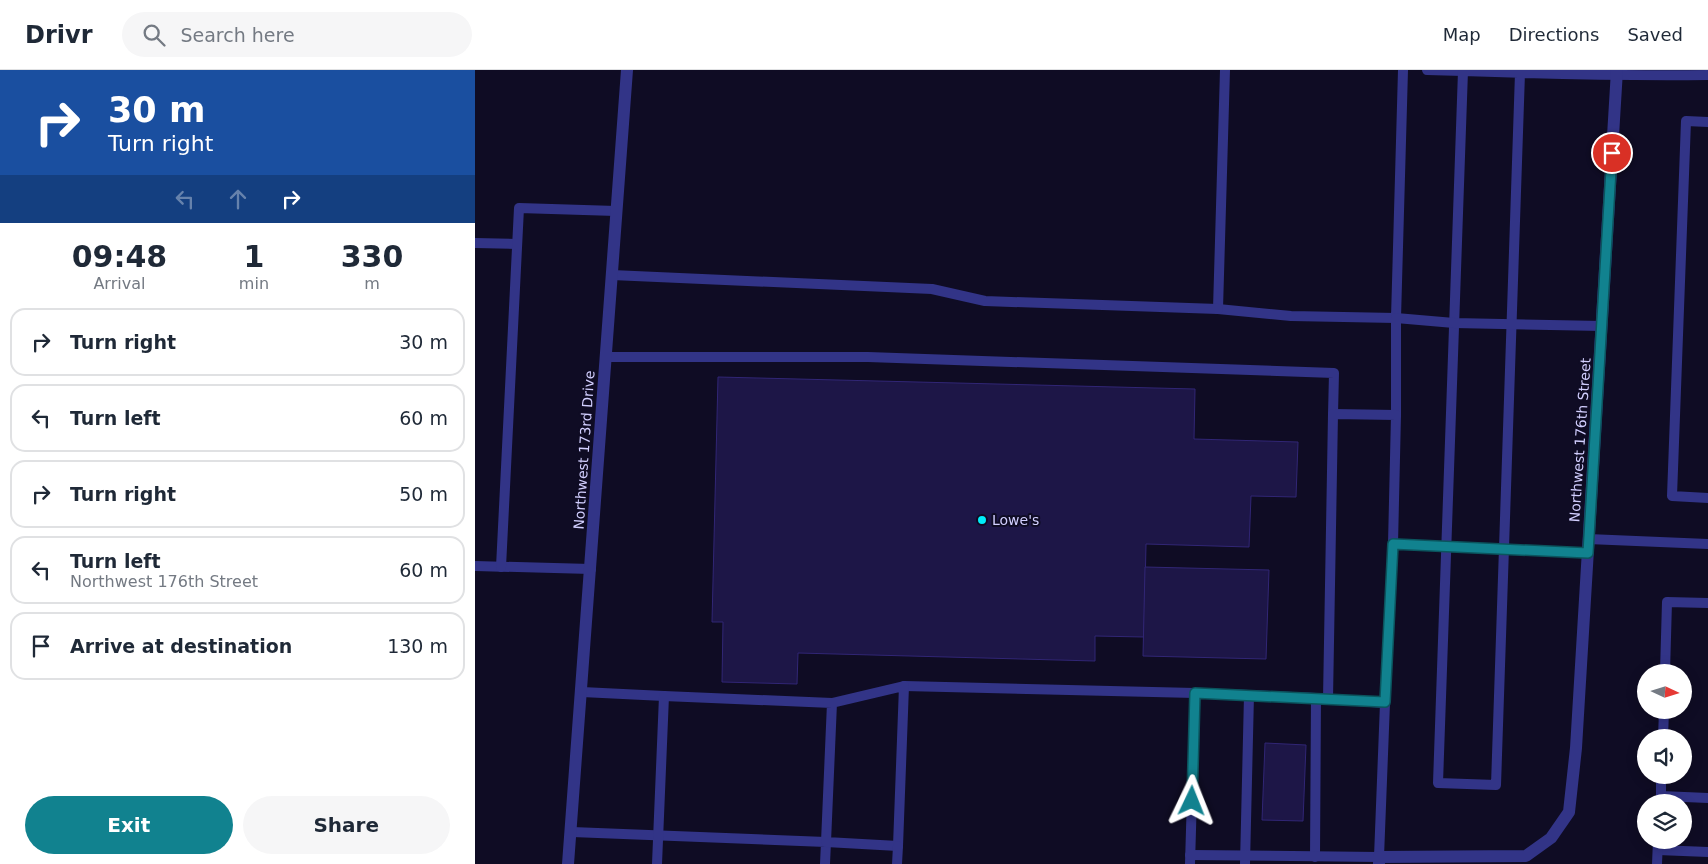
<!DOCTYPE html>
<html lang="en">
<head>
<meta charset="utf-8">
<style>
	:root { --surface:#fff; --page:#f6f6f7; --text:#1f2937; --muted:#747a83; --line:#e0e1e3; --accent:#11828f }
	body { margin:0; font-family:"DejaVu Sans",sans-serif; background:var(--page); color:var(--text); height:100vh; display:flex; flex-direction:column; font-size:19px; white-space:nowrap }
	* { box-sizing:border-box; margin:0 }
	p { font-size:16px; color:var(--muted) }
	.icon { flex:none; width:28px; height:28px; fill:none; stroke:currentColor; stroke-width:2; stroke-linecap:round; stroke-linejoin:round }
	.map { position:relative; flex:1; overflow:hidden }
	.panel { display:flex; flex-direction:column; background:var(--surface); width:475px }
	.panel>* { flex:none }
	.hud { background:#1a4fa0; color:#fff; overflow:hidden }
	.needle { width:32px; rotate:94deg }
	.fabs { position:absolute; left:1162px; top:594px; display:grid; gap:10px }
	.fabs a { display:grid; place-items:center; width:55px; height:55px; border-radius:50%; background:var(--surface); box-shadow:0 2px 12px #0003; font-size:25px }
	.pin { position:absolute; display:grid; place-items:center; width:42px; height:42px; color:#fff; margin:-21px; border:2px solid #fff; border-radius:50%; box-shadow:0 1px 5px #0007 }
	.me { position:absolute; width:55px; margin:-28px; rotate:2deg; stroke-linejoin:round; filter:drop-shadow(0 0 4px #0008) }
	.turn { display:flex; align-items:center; gap:18px; height:105px; padding:0 25px; font-size:22px }
	.turn .icon { width:65px; height:65px; stroke-width:2.5 }
	.turn b { display:block; font-size:35px; line-height:42px }
	.lanes { display:flex; align-items:center; height:48px; padding:0 25px; background:#0003; justify-content:center; gap:25px; direction:ltr }
	.lanes .off { opacity:.35 }
	.eta { display:flex; justify-content:space-evenly; align-items:center; height:85px; text-align:center }
	.eta b { font-size:30px; font-weight:600; line-height:35px }
	.cta { display:flex; gap:10px; margin-top:auto; padding:10px 25px }
	.cta a { flex:1; height:58px; border-radius:30px; background:var(--accent); color:#fff; font-size:20px; font-weight:600; line-height:58px; text-align:center }
	.cta a+a { background:var(--page); color:var(--text) }
	ul { padding:0; list-style:none }
	li { display:flex; align-items:center; gap:15px; height:68px; margin:0 10px 8px; padding:0 15px; border:2px solid var(--line); border-radius:15px }
	li div { flex:1 }
	li b { display:block; font-size:19px }
	li em { font-style:normal }
	header { display:flex; align-items:center; gap:30px; box-sizing:border-box; height:70px; padding:0 25px; background:var(--surface); border-bottom:1px solid var(--line) }
	header strong { font-size:24px }
	nav { display:flex; gap:28px; margin-inline-start:auto; font-size:18px }
	.search { width:350px; height:45px; background:var(--page); display:flex; align-items:center; gap:12px; box-sizing:border-box; padding:0 18px; border-radius:28px; color:var(--muted); font-size:19px }
	main { display:flex; flex:1; min-height:0 }
	.map>svg:first-child { display:block }
	.building { fill:#1d1647; stroke:#312675 }
	.lines { fill:none; stroke-linecap:round; stroke-linejoin:round }
	.service { stroke:#323487; stroke-width:10 }
	.minor { stroke:#323487; stroke-width:12 }
	.tertiary { stroke:#323487; stroke-width:12 }
	.route-casing { stroke:#0b545d; stroke-width:12 }
	.route { stroke:#11828f; stroke-width:9 }
	.poi-dot { fill:#00eefa; stroke:#0f0c24; stroke-width:2 }
	.labels { text-anchor:middle; dominant-baseline:central; stroke-width:4; stroke-linejoin:round; paint-order:stroke }
	.street-label { font-size:14px; fill:#d2cfff; stroke:#0f0c24 }
	.poi-label { font-size:14px; fill:#d2cfff; stroke:#0f0c24; text-anchor:start }
</style>
</head>
<body>
<header>
<strong>Drivr</strong>
<div class="search"><svg class="icon" aria-label="search" viewBox="0 0 24 24"><circle cx="10" cy="10" r="6"/><path d="M15 15l6 6"/></svg>Search here</div>
<nav><a>Map</a><a>Directions</a><a>Saved</a></nav>
</header>
<main>
<section class="panel">
<div class="hud">
<div class="turn"><svg class="icon" aria-label="right" viewBox="0 0 24 24"><path d="M7 20v-9h11M14 6l5 5-5 5"/></svg><div><b>30 m</b>Turn right</div></div>
<div class="lanes"><svg class="icon off" aria-label="left" viewBox="0 0 24 24"><path d="M17 20v-9H6M10 6l-5 5 5 5"/></svg><svg class="icon off" aria-label="ahead" viewBox="0 0 24 24"><path d="M12 20V5M6 11l6-6 6 6"/></svg><svg class="icon" aria-label="right" viewBox="0 0 24 24"><path d="M7 20v-9h11M14 6l5 5-5 5"/></svg></div>
</div>
<div class="eta">
<div><b>09:48</b><p>Arrival</p></div>
<div><b>1</b><p>min</p></div>
<div><b>330</b><p>m</p></div>
</div>
<ul>
<li><svg class="icon" aria-label="right" viewBox="0 0 24 24"><path d="M7 20v-9h11M14 6l5 5-5 5"/></svg><div><b>Turn right</b></div><em>30 m</em></li>
<li><svg class="icon" aria-label="left" viewBox="0 0 24 24"><path d="M17 20v-9H6M10 6l-5 5 5 5"/></svg><div><b>Turn left</b></div><em>60 m</em></li>
<li><svg class="icon" aria-label="right" viewBox="0 0 24 24"><path d="M7 20v-9h11M14 6l5 5-5 5"/></svg><div><b>Turn right</b></div><em>50 m</em></li>
<li><svg class="icon" aria-label="left" viewBox="0 0 24 24"><path d="M17 20v-9H6M10 6l-5 5 5 5"/></svg><div><b>Turn left</b><p>Northwest 176th Street</p></div><em>60 m</em></li>
<li><svg class="icon" aria-label="arrive" viewBox="0 0 24 24"><path d="M6 21V4h12l-3 4 3 4H6"/></svg><div><b>Arrive at destination</b></div><em>130 m</em></li>
</ul>
<div class="cta"><a>Exit</a><a>Share</a></div>
</section>
<div class="map">
<svg width="1233" height="794" viewBox="0 0 1233 794">
	<rect width="100%" height="100%" fill="#0f0c24"/>
	<!-- building -->
	<g class="building">
		<path d="M243,307L720,319L719,369L823,372L821,427L776,426L774,477L671,474L669,567L620,566V591L323,583L322,614L247,612L248,552H237Z"/>
		<path d="M670,497L794,500L791,589L668,586Z"/>
		<path d="M790,673L831,675L828,751L787,750Z"/>
	</g>
	<g class="lines">
		<!-- service -->
		<g class="service">
			<path d="M750,0L743,239L816,246L921,248L928,0"/>
			<path d="M952,0L988,1"/>
			<path d="M1045,0V3L1021,715L963,713L988,1C1070,4 1151,6 1233,5"/>
			<path d="M1233,52L1211,51L1197,426L1233,428"/>
			<path d="M0,173L42,174"/>
			<path d="M137,205L457,219L510,231L743,239"/>
			<path d="M131,287H393L859,303L858,344"/>
			<path d="M921,345V248L979,253L1127,256"/>
			<path d="M1113,469L1233,474"/>
			<path d="M0,496L116,499"/>
			<path d="M26,497L44,138L141,141"/>
			<path d="M1190,602L1192,532L1233,533"/>
			<path d="M429,616L720,623L715,794"/>
			<path d="M107,622L189,626"/>
			<path d="M720,623L774,625L770,794"/>
			<path d="M774,625L841,628L840,787"/>
			<path d="M853,629L858,344L921,345L918,474"/>
			<path d="M910,633L918,474L1113,483"/>
			<path d="M1188,668L1189,640"/>
			<path d="M1186,705V726L1233,728"/>
			<path d="M97,762L351,772L350,794"/>
			<path d="M1183,780L1233,782"/>
			<path d="M715,785L904,787L910,633L841,628"/>
			<path d="M182,794L189,626L357,633L351,772L423,776L429,616L357,633"/>
			<path d="M422,794L423,776"/>
			<path d="M1182,794L1183,770"/>
		</g>
		<!-- minor -->
		<path class="minor" d="M904,794V787L1051,786L1076,768L1094,742L1101,678L1142,0"/>
		<!-- tertiary -->
		<path class="tertiary" d="M93,794L152,0"/>
	</g>
	<g class="lines">
		<defs>
			<path id="route" d="M717,731L720,623L910,632L918,474L1113,483L1137,83"/>
		</defs>
		<!-- route casing -->
		<use href="#route" class="route-casing"/>
		<!-- route -->
		<use href="#route" class="route"/>
	</g>
	<!-- markers -->
	<circle class="poi-dot" cx="507" cy="450" r="5"/>
	<g class="labels">
		<!-- street labels -->
		<g class="street-label">
			<text transform="translate(1105 370) rotate(-86)">Northwest 176th Street</text>
			<text transform="translate(109 380) rotate(-86)">Northwest 173rd Drive</text>
		</g>
		<!-- poi labels -->
		<g class="poi-label">
			<text x="517" y="450">Lowe's</text>
		</g>
	</g>
</svg>
<div class="fabs">
<a><svg class="needle" viewBox="-14 -14 28 28"><path d="M0-13l5 13h-10z" fill="#e53935"/><path d="M0 13l5-13h-10z" fill="#747a83"/></svg></a>
<a><svg class="icon" aria-label="sound" viewBox="0 0 24 24"><path d="M4 9h4l5-4v14l-5-4H4zM17 9q2 3 0 6"/></svg></a>
<a><svg class="icon" aria-label="layers" viewBox="0 0 24 24"><path d="M12 4l9 5-9 5-9-5zM3 14l9 5 9-5"/></svg></a>
</div>
<div class="pin" style="left:1137px;top:83px;background:#d93025"><svg class="icon" aria-label="arrive" viewBox="0 0 24 24"><path d="M6 21V4h12l-3 4 3 4H6"/></svg></div>
<svg class="me" style="left:717px;top:731px" viewBox="-20 -20 40 40"><path d="M0-17L14 15 0 8-14 15z" fill="#11828f" stroke="#fff" stroke-width="4"/></svg>
</div>
</main>
</body>
</html>
